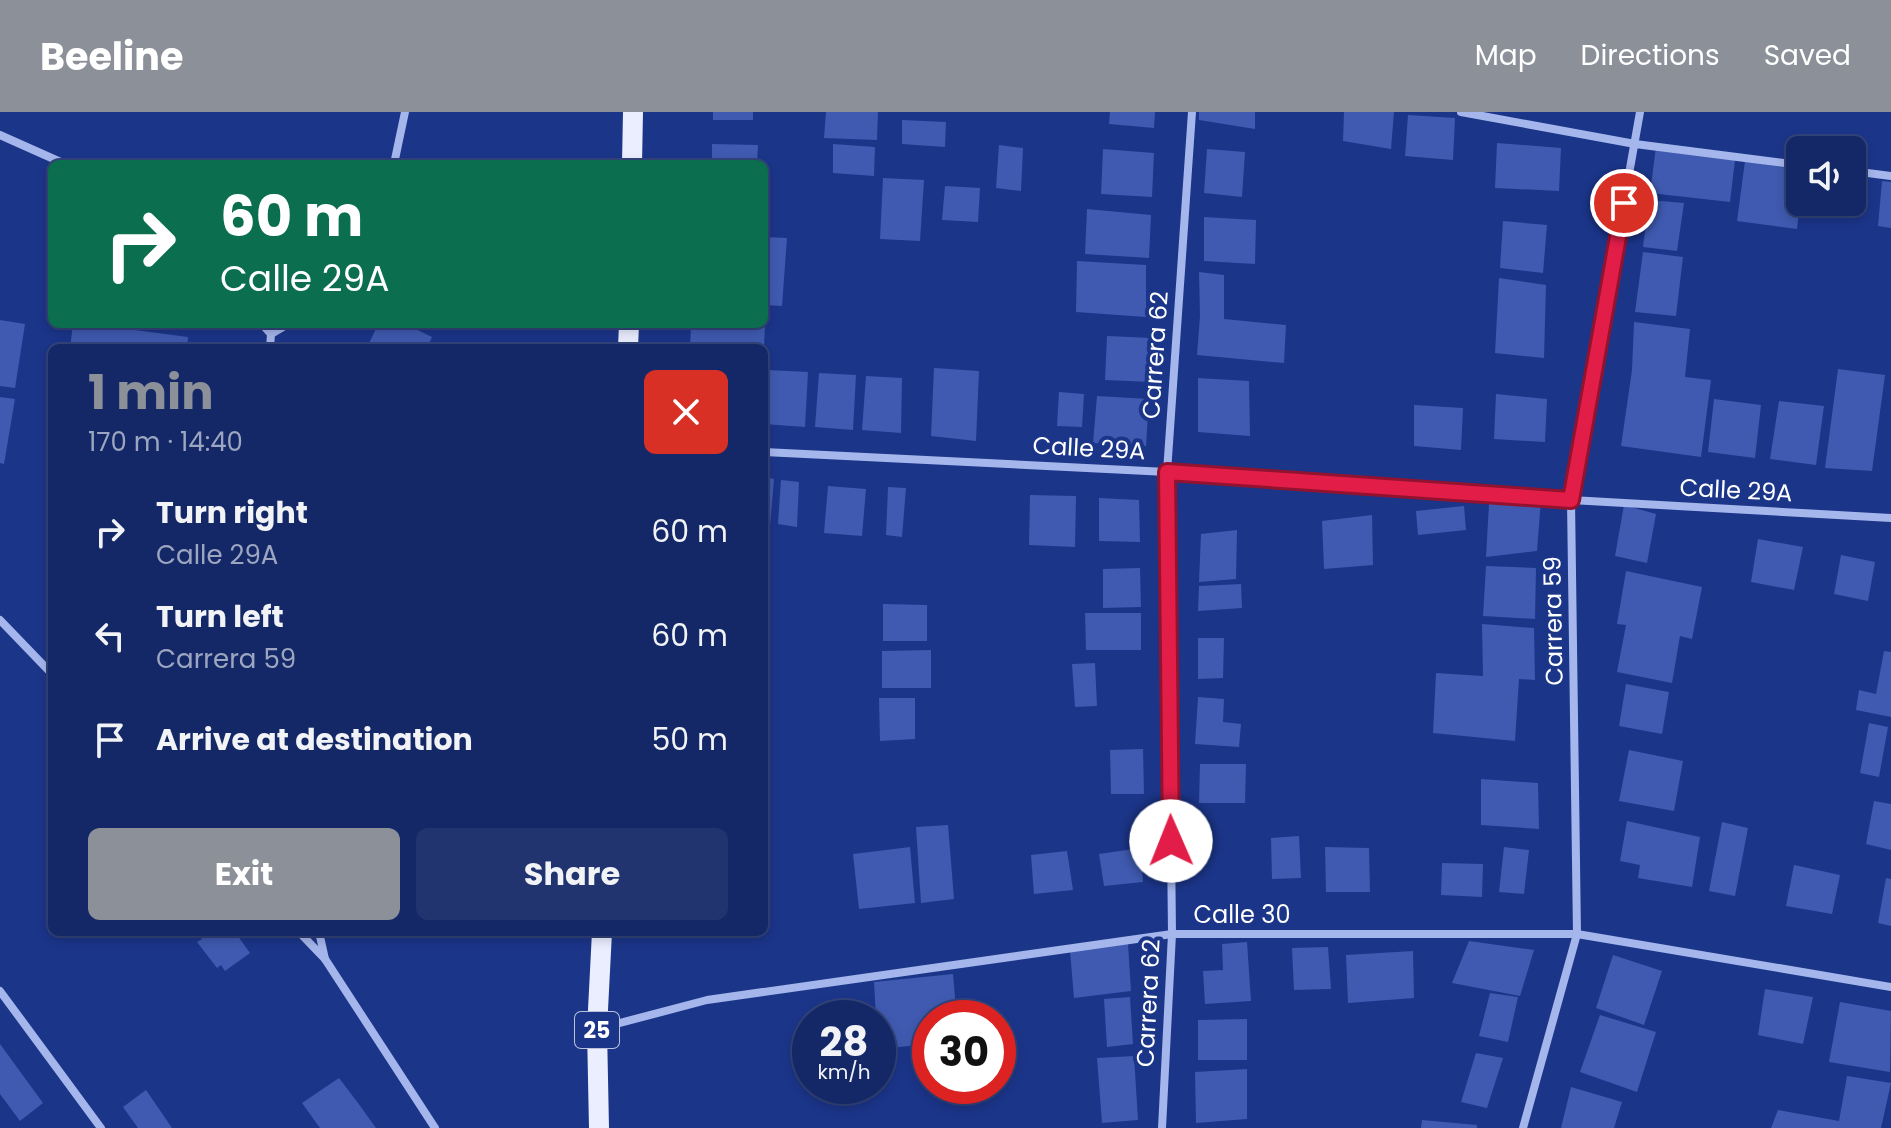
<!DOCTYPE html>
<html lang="en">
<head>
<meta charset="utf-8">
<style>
	:root { --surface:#142867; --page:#213470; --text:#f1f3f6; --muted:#9da6c0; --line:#33447b; --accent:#8c9099 }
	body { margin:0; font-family:Poppins,sans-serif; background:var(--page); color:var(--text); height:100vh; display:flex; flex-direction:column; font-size:30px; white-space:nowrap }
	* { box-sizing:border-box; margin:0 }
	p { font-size:26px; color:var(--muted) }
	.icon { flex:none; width:44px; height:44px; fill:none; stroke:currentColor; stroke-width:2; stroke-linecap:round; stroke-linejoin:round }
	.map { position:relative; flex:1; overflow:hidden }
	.details { position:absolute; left:48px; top:232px; width:720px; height:592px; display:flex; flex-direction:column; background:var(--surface); border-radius:12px; box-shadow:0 4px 12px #0003,0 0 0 2px var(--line) }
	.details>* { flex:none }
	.banner { position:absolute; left:48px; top:48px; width:720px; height:168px; border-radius:12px; box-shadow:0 4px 12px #0003,0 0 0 2px var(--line); background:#0b6e4f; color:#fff; overflow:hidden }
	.controls { position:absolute; left:1786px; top:24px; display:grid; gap:16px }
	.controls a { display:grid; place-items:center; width:80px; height:80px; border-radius:12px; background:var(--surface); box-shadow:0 4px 12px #0003,0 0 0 2px var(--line); font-size:40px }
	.speed { position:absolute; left:792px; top:888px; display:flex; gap:16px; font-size:40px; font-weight:700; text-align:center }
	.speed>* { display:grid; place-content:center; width:104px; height:104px; border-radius:50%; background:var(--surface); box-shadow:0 4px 12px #0003,0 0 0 2px var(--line); line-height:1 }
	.speed small { font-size:20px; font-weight:400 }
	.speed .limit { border:12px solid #d22; background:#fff; color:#111 }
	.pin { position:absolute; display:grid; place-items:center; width:68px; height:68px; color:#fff; margin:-34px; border:4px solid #fff; border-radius:50%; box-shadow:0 2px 8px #0007 }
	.me { position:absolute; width:88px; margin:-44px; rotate:359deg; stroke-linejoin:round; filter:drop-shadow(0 0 6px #0008) }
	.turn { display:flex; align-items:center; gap:28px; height:168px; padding:0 40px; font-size:36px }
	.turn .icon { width:104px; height:104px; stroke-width:2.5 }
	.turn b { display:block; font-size:56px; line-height:68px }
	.round { display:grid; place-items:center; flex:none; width:84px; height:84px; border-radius:12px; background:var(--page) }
	.summary { display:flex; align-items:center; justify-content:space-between; height:136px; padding:0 40px }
	h1 { font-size:48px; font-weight:700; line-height:60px; color:var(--accent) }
	.cta { display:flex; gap:16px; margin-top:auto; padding:16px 40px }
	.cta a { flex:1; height:92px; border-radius:12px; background:var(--accent); color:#fff; font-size:32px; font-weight:700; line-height:92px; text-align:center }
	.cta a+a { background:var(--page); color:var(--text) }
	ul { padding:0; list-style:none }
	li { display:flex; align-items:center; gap:24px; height:104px; padding:0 40px }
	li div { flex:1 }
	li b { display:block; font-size:30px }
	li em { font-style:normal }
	header { display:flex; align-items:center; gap:48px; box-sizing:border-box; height:112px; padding:0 40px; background:var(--accent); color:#fff }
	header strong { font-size:38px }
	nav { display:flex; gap:44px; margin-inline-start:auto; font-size:28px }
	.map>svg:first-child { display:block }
	.building { fill:#3f5ab0 }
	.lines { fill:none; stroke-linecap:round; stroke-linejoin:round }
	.minor { stroke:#a5b6ec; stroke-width:8 }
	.primary { stroke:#eaeeff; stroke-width:20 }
	.route-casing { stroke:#92132f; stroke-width:20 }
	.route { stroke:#e11d48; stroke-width:14 }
	.labels { text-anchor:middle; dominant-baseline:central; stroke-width:8; stroke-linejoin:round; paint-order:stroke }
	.shield { fill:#1b3589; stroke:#bbc2dc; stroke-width:2 }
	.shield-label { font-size:22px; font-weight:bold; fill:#fff }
	.street-label { font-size:24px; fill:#fff; stroke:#1b3589 }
</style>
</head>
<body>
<header>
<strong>Beeline</strong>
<nav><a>Map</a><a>Directions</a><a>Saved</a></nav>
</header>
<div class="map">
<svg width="1891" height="1016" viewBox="0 0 1891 1016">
	<rect width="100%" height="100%" fill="#1b3589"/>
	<!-- building -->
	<g class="building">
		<rect x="713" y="0" width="40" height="8"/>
		<path d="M826,0H878L877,28L824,26Z"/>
		<path d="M1110,0H1155L1154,16L1109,12Z"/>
		<path d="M1199,0H1255V17L1199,8Z"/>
		<path d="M1344,0H1394L1391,37L1343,29Z"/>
		<path d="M1408,3L1455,6L1453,48L1405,44Z"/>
		<path d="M902,8L946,10L945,35L902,32Z"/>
		<path d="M1497,31L1561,36L1559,79L1495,76Z"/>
		<path d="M712,32L758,33L757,52H712Z"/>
		<path d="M833,32L875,35L874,64L833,61Z"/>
		<path d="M999,33L1023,36L1021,79L996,76Z"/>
		<path d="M1656,35L1735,48L1730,90L1650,81Z"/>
		<path d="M1103,37L1154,41L1152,85L1101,82Z"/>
		<path d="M1207,37L1245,40L1242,85L1204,81Z"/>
		<path d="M1745,49L1800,58V90L1797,117L1737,109Z"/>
		<path d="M1852,65L1865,67L1860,97L1833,94L1834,90H1852Z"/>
		<path d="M883,66L924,68L920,129L880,127Z"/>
		<path d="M1882,69L1891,70V116L1878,114Z"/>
		<path d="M945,74L980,76L978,110L942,108Z"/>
		<path d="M1649,88L1684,91L1677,139L1643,135Z"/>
		<path d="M1087,97L1151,103L1149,146L1085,142Z"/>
		<path d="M1204,105L1256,108L1255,152L1204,149Z"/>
		<path d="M1503,109L1547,113L1543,161L1500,156Z"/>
		<path d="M764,125L787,126L782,194L764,193Z"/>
		<path d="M1643,140L1683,145L1676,204L1635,200Z"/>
		<path d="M1077,149L1146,153V205L1076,200Z"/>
		<path d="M1199,160L1224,163V207L1286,213L1284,251L1197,243L1200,204Z"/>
		<path d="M1499,166L1546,173L1544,246L1495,241Z"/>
		<path d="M0,208L25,212L15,276L0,274Z"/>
		<path d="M1634,210L1690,217L1685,265L1711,268L1701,345L1621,334L1632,258Z"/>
		<path d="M73,212H89L188,225L187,236H70Z"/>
		<path d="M378,212H405L432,225L427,236H367Z"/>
		<path d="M691,212H765L764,236H690Z"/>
		<path d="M1107,224L1152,226L1151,270L1105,268Z"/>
		<path d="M934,256L979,259L976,329L931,324Z"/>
		<path d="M1838,257L1885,263L1872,359L1825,356Z"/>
		<path d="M768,258L808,260L805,315L764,312Z"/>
		<path d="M819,261L856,263L853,318L815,315Z"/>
		<path d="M866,264L902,266L901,321L862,318Z"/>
		<path d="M1198,266L1249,269L1250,324L1198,320Z"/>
		<path d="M1059,280L1084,282L1082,315L1057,314Z"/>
		<path d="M1496,282L1547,287L1545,330L1494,327Z"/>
		<path d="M1097,284L1149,287L1146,334L1093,331Z"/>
		<path d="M0,285L15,287L4,352L0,351Z"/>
		<path d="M1714,287L1761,293L1755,346L1708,340Z"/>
		<path d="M1779,289L1824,294L1816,353L1770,347Z"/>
		<path d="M1414,293L1463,296L1461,338L1414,334Z"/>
		<path d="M764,365L774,367L770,414L764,413Z"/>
		<path d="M781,368L799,370L797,415L778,412Z"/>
		<path d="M828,374L866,377L862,424L824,421Z"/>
		<path d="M888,375L906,376L902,425L886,423Z"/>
		<path d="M1030,383L1076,384L1075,435L1029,433Z"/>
		<path d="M1099,386L1139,388L1140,430L1099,429Z"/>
		<path d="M1541,387L1537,439L1486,445L1489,392Z"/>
		<path d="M1624,393L1656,402L1647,451L1615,444Z"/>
		<path d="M1464,394L1466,418L1418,423L1416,399Z"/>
		<path d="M1372,403L1373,453L1324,457L1322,409Z"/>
		<path d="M1237,418L1236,467L1199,470L1201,422Z"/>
		<path d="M1758,427L1803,435L1794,478L1751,470Z"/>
		<path d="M1841,443L1875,450L1868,489L1834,482Z"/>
		<path d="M1486,454L1536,456L1535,507L1483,504Z"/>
		<path d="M1140,456L1141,495L1103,496V457Z"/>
		<path d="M1626,459L1702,475L1692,527L1680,524L1672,571L1617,560L1626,513L1617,512Z"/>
		<path d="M1241,472L1242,496L1198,499L1199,474Z"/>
		<path d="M883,492L927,493V529H883Z"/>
		<path d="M1085,501H1141V538H1086Z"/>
		<path d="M1482,512L1534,516L1535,568L1519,567L1515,629L1433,621L1436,561L1483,564Z"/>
		<path d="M1198,526H1224L1223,566L1198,567Z"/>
		<path d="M931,538V576H882V539Z"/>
		<path d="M1884,539L1891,540V605L1856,598L1859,578L1876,582Z"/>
		<path d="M1095,551L1097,594L1075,595L1072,552Z"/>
		<path d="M1626,572L1669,580L1662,622L1619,614Z"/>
		<path d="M1198,585L1224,587L1223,610L1241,612L1239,635L1195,632Z"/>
		<path d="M879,586H915V627L880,629Z"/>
		<path d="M1869,611L1888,615L1879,665L1860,661Z"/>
		<path d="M1143,637L1144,682H1111L1110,638Z"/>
		<path d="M1629,638L1683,649L1674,699L1619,689Z"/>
		<path d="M1200,652H1246L1245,691H1199Z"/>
		<path d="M1481,667L1538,671L1539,717L1481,713Z"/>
		<path d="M1874,689L1891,692V738L1866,732Z"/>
		<path d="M1627,709L1700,725L1692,775L1638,766L1640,753L1620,749Z"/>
		<path d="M1722,710L1748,716L1735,784L1709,779Z"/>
		<path d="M948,713L954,787L921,791L916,715Z"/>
		<path d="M1299,724L1301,766L1272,767L1271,726Z"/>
		<path d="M910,735L915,791L859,797L853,742Z"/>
		<path d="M1325,735L1369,736L1370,780H1326Z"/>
		<path d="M1504,735L1529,738L1524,782L1499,780Z"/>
		<path d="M1140,736L1143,770L1104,774L1099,742Z"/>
		<path d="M1067,739L1073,778L1034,782L1031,743Z"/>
		<path d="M1442,751L1483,752L1482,785L1441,783Z"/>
		<path d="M1794,753L1840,763L1832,802L1786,794Z"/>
		<path d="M1886,766L1891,767V814L1878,811Z"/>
		<path d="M196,820H235L250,841L225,859L221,853L217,856L197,830L202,827Z"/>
		<path d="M1469,829L1534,838L1520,884L1452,871Z"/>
		<path d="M1247,830L1251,889L1205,892L1203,859L1223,858L1222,832Z"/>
		<path d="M1128,832L1131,879L1074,886L1070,839Z"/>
		<path d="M1328,835L1331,877L1294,878L1292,836Z"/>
		<path d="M1413,839L1414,886L1348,891L1346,843Z"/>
		<path d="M1613,843L1662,859L1644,913L1596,896Z"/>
		<path d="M953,862L956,897L928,900L930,932L878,937V906H876L874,870Z"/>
		<path d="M1765,877L1813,885L1803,932L1758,923Z"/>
		<path d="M1490,881L1518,885L1508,930L1479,924Z"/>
		<path d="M1130,885L1133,932L1107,935L1104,887Z"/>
		<path d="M1840,890L1891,899L1890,960L1829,950Z"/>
		<path d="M1600,903L1656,920L1637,980L1580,960Z"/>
		<path d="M1247,907V948H1198V908Z"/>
		<path d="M0,932L43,991L20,1009L0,982Z"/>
		<path d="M1476,941L1503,946L1487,996L1461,990Z"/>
		<path d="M1134,944L1138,1008L1102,1011L1097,946Z"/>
		<path d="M1247,957V1007L1196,1011L1195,960Z"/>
		<path d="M1847,964L1891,971L1881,1016H1771L1778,998L1839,1009Z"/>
		<path d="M339,966L358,991L376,1016H320L302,991Z"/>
		<path d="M1571,975L1622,990L1614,1016H1561Z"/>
		<path d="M146,978L172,1016H138L123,995Z"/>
		<path d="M1422,1008L1477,1013V1016H1421Z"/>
	</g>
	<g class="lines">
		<!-- minor -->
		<g class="minor">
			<path d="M1461,0L1635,32L1800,53"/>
			<path d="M0,23L65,52"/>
			<path d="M394,52L405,0"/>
			<path d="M1852,59L1891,64"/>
			<path d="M262,212L271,222L270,236"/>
			<path d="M271,222L288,212"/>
			<path d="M764,340L1167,360L1571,388L1891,406"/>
			<path d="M0,508L52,562"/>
			<path d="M299,820L325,847L435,1016"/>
			<path d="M319,820L325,847"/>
			<path d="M0,879L101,1016"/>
			<path d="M597,917L707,888L1172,822H1577L1891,875"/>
			<path d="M1162,1016L1172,822L1167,360L1192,0"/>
			<path d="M1523,1016L1577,822L1571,388L1640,0"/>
		</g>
		<!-- primary -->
		<g class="primary">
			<path d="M632,52L633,0"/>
			<path d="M628,236L629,212"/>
			<path d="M599,1016L597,917L602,820"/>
		</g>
	</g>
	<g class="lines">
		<defs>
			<path id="route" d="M1171,729L1167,360L1571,388L1624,91"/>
		</defs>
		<!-- route casing -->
		<use href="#route" class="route-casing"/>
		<!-- route -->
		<use href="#route" class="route"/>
	</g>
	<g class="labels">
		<!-- shield labels -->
		<rect class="shield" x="575" y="900" width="44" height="36" rx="6"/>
		<g class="shield-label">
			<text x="597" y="918">25</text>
		</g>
		<!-- street labels -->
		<g class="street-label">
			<text transform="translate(1155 243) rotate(-86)">Carrera 62</text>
			<text transform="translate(1089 336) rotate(3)">Calle 29A</text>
			<text transform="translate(1736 378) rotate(3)">Calle 29A</text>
			<text transform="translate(1553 509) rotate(-91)">Carrera 59</text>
			<text x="1242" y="802">Calle 30</text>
			<text transform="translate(1148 891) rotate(-87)">Carrera 62</text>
		</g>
	</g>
</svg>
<div class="controls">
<a><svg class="icon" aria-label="sound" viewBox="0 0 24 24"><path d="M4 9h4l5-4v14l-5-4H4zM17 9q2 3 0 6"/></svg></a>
</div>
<div class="speed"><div>28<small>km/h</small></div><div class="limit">30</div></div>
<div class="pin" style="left:1624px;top:91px;background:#d93025"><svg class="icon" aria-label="arrive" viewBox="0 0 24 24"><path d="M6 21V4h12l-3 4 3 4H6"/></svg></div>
<svg class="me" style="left:1171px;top:729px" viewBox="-20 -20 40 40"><circle r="19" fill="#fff"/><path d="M0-13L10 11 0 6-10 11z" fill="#e11d48"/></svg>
<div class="banner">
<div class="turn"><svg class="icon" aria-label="right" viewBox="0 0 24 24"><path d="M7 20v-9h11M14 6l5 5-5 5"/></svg><div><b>60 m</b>Calle 29A</div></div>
</div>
<section class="details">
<div class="summary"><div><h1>1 min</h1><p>170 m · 14:40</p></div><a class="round" style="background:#d93025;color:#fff"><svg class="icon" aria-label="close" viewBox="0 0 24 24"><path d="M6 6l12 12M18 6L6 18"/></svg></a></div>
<ul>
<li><svg class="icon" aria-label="right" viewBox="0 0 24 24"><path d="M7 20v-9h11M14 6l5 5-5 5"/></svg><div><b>Turn right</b><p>Calle 29A</p></div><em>60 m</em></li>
<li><svg class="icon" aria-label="left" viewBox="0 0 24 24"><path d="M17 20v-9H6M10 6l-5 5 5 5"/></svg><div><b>Turn left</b><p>Carrera 59</p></div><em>60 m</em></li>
<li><svg class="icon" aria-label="arrive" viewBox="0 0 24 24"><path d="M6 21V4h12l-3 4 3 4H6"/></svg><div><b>Arrive at destination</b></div><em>50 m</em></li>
</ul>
<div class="cta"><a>Exit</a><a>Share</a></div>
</section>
</div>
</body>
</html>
